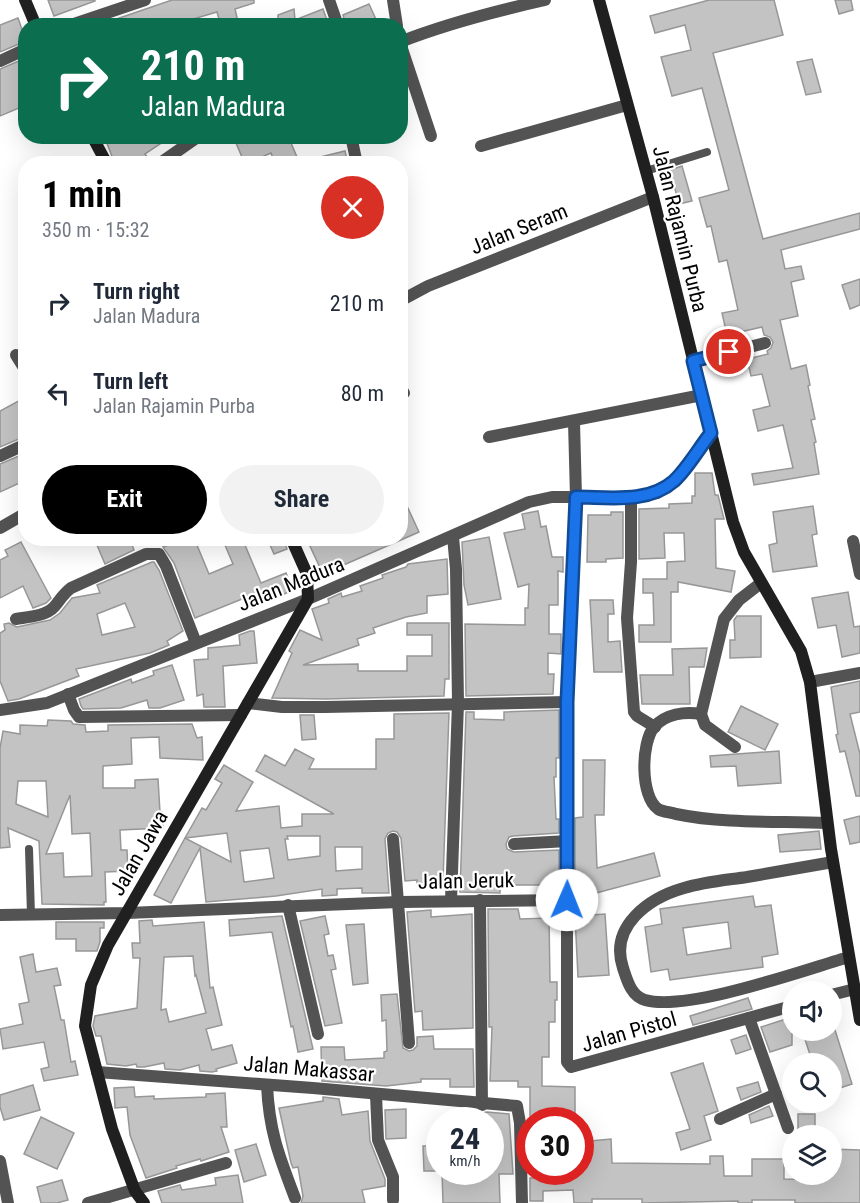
<!DOCTYPE html>
<html lang="en">
<head>
<meta charset="utf-8">
<style>
	:root { --surface:#fff; --page:#f2f2f3; --text:#1f2937; --muted:#747a83; --accent:#000 }
	body { margin:0; font-family:"Roboto Condensed",sans-serif; background:var(--page); color:var(--text); height:100vh; display:flex; flex-direction:column; font-size:22px; white-space:nowrap }
	* { box-sizing:border-box; margin:0 }
	p { font-size:20px; color:var(--muted) }
	.icon { flex:none; width:33px; height:33px; fill:none; stroke:currentColor; stroke-width:2; stroke-linecap:round; stroke-linejoin:round }
	.map { position:relative; flex:1; overflow:hidden }
	.details { position:absolute; left:18px; top:156px; width:390px; height:390px; display:flex; flex-direction:column; background:var(--surface); border-radius:24px; box-shadow:0 6px 24px #0002 }
	.details>* { flex:none }
	.top-card { position:absolute; left:18px; top:18px; width:390px; height:126px; border-radius:24px; box-shadow:0 6px 24px #0002; background:#0b6e4f; color:#fff; overflow:hidden }
	.buttons { position:absolute; left:782px; top:981px; display:grid; gap:12px }
	.buttons a { display:grid; place-items:center; width:60px; height:60px; border-radius:50%; background:var(--surface); box-shadow:0 6px 24px #0002; font-size:30px }
	.speed { position:absolute; left:426px; top:1107px; display:flex; gap:12px; font-size:30px; font-weight:700; text-align:center }
	.speed>* { display:grid; place-content:center; width:78px; height:78px; border-radius:50%; background:var(--surface); box-shadow:0 6px 24px #0002; line-height:1 }
	.speed small { font-size:15px; font-weight:400 }
	.speed .limit { border:9px solid #d22; background:#fff; color:#111 }
	.pin { position:absolute; display:grid; place-items:center; width:51px; height:51px; color:#fff; margin:-26px; border:3px solid #fff; border-radius:50%; box-shadow:0 2px 6px #0007 }
	.me { position:absolute; width:66px; margin:-33px; rotate:1deg; stroke-linejoin:round; filter:drop-shadow(0 0 4px #0008) }
	.turn { display:flex; align-items:center; gap:21px; height:126px; padding:0 24px; font-size:27px }
	.turn .icon { width:78px; height:78px; stroke-width:2.5 }
	.turn b { display:block; font-size:42px; line-height:51px }
	.round { display:grid; place-items:center; flex:none; width:63px; height:63px; border-radius:32px; background:var(--page) }
	.head { display:flex; align-items:center; justify-content:space-between; height:102px; padding:0 24px }
	h1 { font-size:36px; font-weight:700; line-height:45px; color:var(--accent) }
	.cta { display:flex; gap:12px; margin-top:auto; padding:12px 24px }
	.cta a { flex:1; height:69px; border-radius:36px; background:var(--accent); color:#fff; font-size:24px; font-weight:700; line-height:69px; text-align:center }
	.cta a+a { background:var(--page); color:var(--text) }
	ul { padding:0; list-style:none }
	li { display:flex; align-items:center; gap:18px; height:90px; padding:0 24px }
	li div { flex:1 }
	li b { display:block; font-size:22px }
	li em { font-style:normal }
	.map>svg:first-child { display:block }
	.building { fill:#c3c3c3; stroke:#979797; stroke-width:1.5; fill-rule:evenodd }
	.lines { fill:none; stroke-linecap:round; stroke-linejoin:round }
	.lane { stroke:#535353; stroke-width:8 }
	.street { stroke:#535353; stroke-width:12 }
	.secondary { stroke:#202020; stroke-width:12 }
	.route-casing { stroke:#114b97; stroke-width:15 }
	.route { stroke:#1a73e8; stroke-width:10 }
	.labels { text-anchor:middle; dominant-baseline:central; stroke-width:4.5; stroke-linejoin:round; paint-order:stroke }
	.street-label { font-size:21px; fill:#000; stroke:#fff }
</style>
</head>
<body>
<div class="map">
<svg width="860" height="1203" viewBox="0 0 860 1203">
	<rect width="100%" height="100%" fill="#fff"/>
	<!-- building -->
	<g class="building">
		<path d="M48,0H95V1L54,16Z"/>
		<path d="M172,0H254V3L235,9L239,26H221L217,12L176,24V26H96Z"/>
		<path d="M709,0H774L783,35L713,53L763,239L860,213V229L781,250L785,269L801,266L804,279L791,282L798,316L780,320L791,369L806,365L810,385L808,386L815,419L811,420L816,442L814,443L819,474L754,485L752,474L793,468L783,425L758,431L753,410L770,406L762,374L751,376L747,359L768,354L767,351L771,348L773,342L770,337L764,335L762,327L727,335L722,313L738,310L727,260L719,262L711,226L707,227L699,198L729,190L702,88L672,96L661,57L691,50L685,25L655,33L650,16Z"/>
		<path d="M835,0H851L853,10L839,14Z"/>
		<path d="M369,4L379,26H346L343,15Z"/>
		<path d="M294,9L295,20L323,9L329,26H278V15Z"/>
		<path d="M18,18L26,41L0,52V25Z"/>
		<path d="M26,58V105L0,116V69Z"/>
		<path d="M812,59L821,92L806,95L797,62Z"/>
		<path d="M104,136H172L145,154L147,157L133,164H115Z"/>
		<path d="M233,136H288L300,164H275L271,153L245,164Z"/>
		<path d="M345,151L348,164H312V159Z"/>
		<path d="M682,166L692,201L679,204L670,170Z"/>
		<path d="M860,279V305L850,309L842,285Z"/>
		<path d="M26,397V436L0,447V411Z"/>
		<path d="M26,453V480L0,492V464Z"/>
		<path d="M695,473H712L715,495H718L724,519H715L716,568L735,571L731,592L678,582V592H671V642H639V625H654L653,593H643V579H667V562L685,561L684,533H664L665,558L639,559V509L669,508V504L692,503V496H695Z"/>
		<path d="M400,491L419,532L323,574L309,544L322,538H400Z"/>
		<path d="M813,506L817,534L812,535L817,566L773,572L769,545L777,543L773,512Z"/>
		<path d="M538,511L541,527L546,526L552,557H563V572L558,571V605H549V634H561V654L548,653V674H554L553,694L466,696L465,624L525,625V608H528L529,584L518,587L504,533L525,529L522,514Z"/>
		<path d="M611,512H623V558L606,559V562H587L588,515H611Z"/>
		<path d="M489,537L501,599L468,605L464,585L462,542Z"/>
		<path d="M94,538H129L134,550L105,564Z"/>
		<path d="M189,538H194L209,574L233,564L222,538H242L261,583L286,573L293,590L252,608L247,597L195,618L174,563L163,547Z"/>
		<path d="M267,538H283L287,549L274,554Z"/>
		<path d="M21,542L51,598L46,603L33,608L23,586L0,598V560L8,556L5,550Z"/>
		<path d="M447,559L448,594L427,596V613L406,617L373,628L375,633L357,639L359,645L303,665L358,664V671H407V656H432V635H407V623H449V679H445L444,696L325,699L272,698L292,653L289,651L300,630L322,640L312,609L329,603L328,599L341,593L342,597L362,591L360,586L383,578L382,575L406,567L408,564Z"/>
		<path d="M152,562H154L159,570L183,631L167,641L169,645L150,653L76,669L79,676L19,699L8,701L0,681V633L5,630L4,624L9,623L17,627L50,620L60,613L72,598L100,593L97,585ZM125,603L135,627L102,635L97,614Z"/>
		<path d="M848,592L854,627L860,626V653L842,657L836,625L818,628L812,598Z"/>
		<path d="M590,600H613L614,614H608V642L620,641L622,672H594Z"/>
		<path d="M737,616H761V657L730,658V640H735L734,620Z"/>
		<path d="M250,631H254L257,663L223,666L225,707H204L203,694L197,696L194,660L208,659V648L240,645L239,635Z"/>
		<path d="M707,648L704,667H689L690,704H642L640,675H673L672,649Z"/>
		<path d="M172,665L184,700L160,708H149L147,700L121,708L83,709L81,706L79,699L131,679L132,683L154,675L153,671Z"/>
		<path d="M860,681V712L850,714L860,754V796H856L845,751L840,752L836,735L838,734L831,687Z"/>
		<path d="M741,706L778,724L765,750L728,732Z"/>
		<path d="M559,710V758H556V777H554L556,819H559V833L513,836L509,837L506,844L507,849L514,852L559,850V885H506V888H500V893L460,892L466,712H474V719L504,720V712Z"/>
		<path d="M449,713L443,881L417,883V880L405,881L401,838L397,832L393,831L388,833L385,839L389,893H362V888L337,889V895L322,896V889L276,896L206,902L200,848L171,903L154,895L185,838L231,862L227,833L185,838L202,808L206,810L222,783L215,779L224,765L253,782L236,811L279,806L281,828L302,826V814H334L256,771L265,755L285,766L295,749L314,759L309,769H376V739H394V714ZM287,836H320V856L288,860L285,839H288ZM335,847H362V869L336,871ZM269,848L274,878L244,882L240,851Z"/>
		<path d="M300,715H314L316,739L302,740Z"/>
		<path d="M48,720L71,721L73,724L85,725L86,732L108,731V725L192,724L197,738L202,737L203,760L160,758L159,737L131,738L132,764L103,766V788H135V780L158,779L160,812H162L163,828L120,830L121,850H127L128,871L105,872L106,902H104V905L42,904L39,841L8,828L10,847L0,848V748L3,731L20,734V725L47,726ZM18,781H46L48,817L16,804ZM70,795L72,834L90,833L92,876L64,877L63,853L46,854Z"/>
		<path d="M779,751L781,783L738,786L736,766L711,767L710,756Z"/>
		<path d="M583,760H605L604,815H595L597,868L654,853L660,876L581,897L578,884H575V818L583,817Z"/>
		<path d="M860,816V842L850,844L844,820Z"/>
		<path d="M819,831L821,849L780,852L778,835Z"/>
		<path d="M753,896L755,907L771,905L778,954L762,957L763,967L670,980L668,969L651,972L645,927L662,924L660,909ZM728,922L731,948L687,955L683,928Z"/>
		<path d="M488,909H518L520,919L549,918L550,982H557V1000H555V1022H549V1057H542V1086L575,1087V1120H530V1087H518V1081H490L492,1027H489Z"/>
		<path d="M431,910V917L472,914L473,1028L423,1030L422,1011L415,1012L407,912Z"/>
		<path d="M605,914L609,975L578,977L575,916Z"/>
		<path d="M282,916L313,1049L298,1052L293,1026L291,1027L272,932L230,936L229,920Z"/>
		<path d="M325,916L329,934L324,935L328,956L333,955L336,969L331,970L342,1023L325,1026L300,921Z"/>
		<path d="M152,920L153,926L204,922L210,988L213,987L222,1025L206,1029L212,1050L232,1045L237,1063L216,1069L217,1071L212,1072L200,1071L199,1065L180,1070L165,1069L164,1063L144,1067H137L136,1064L126,1066L107,1064L101,1036H96L93,1026L95,1016L137,1008L140,958H133L132,943H140L139,921ZM193,956L195,976L196,975L206,1013L169,1022L166,1009L161,1010L164,957Z"/>
		<path d="M56,922H104V928H100V942L97,951H76V939H56Z"/>
		<path d="M364,924L368,983L353,985L346,925Z"/>
		<path d="M33,954L36,972L57,968L61,985L54,986L61,1020H64L71,1062L75,1061L78,1075L44,1081L41,1069L49,1067L44,1042L3,1049L0,1029L23,1024L19,1004L29,1002L20,957Z"/>
		<path d="M397,994L403,1048L409,1051L413,1050L417,1046V1037L433,1036L434,1049H473L474,1087H450V1079H421V1082L386,1086L322,1081L321,1047H344L345,1060L384,1058V1052L387,1051L386,1020L382,1021L381,995Z"/>
		<path d="M748,998L752,1009L693,1025L690,1016Z"/>
		<path d="M792,1017V1045L770,1052L761,1027Z"/>
		<path d="M802,1030H835L852,1084L831,1091V1064H813Z"/>
		<path d="M746,1035L751,1049L736,1054L731,1040Z"/>
		<path d="M703,1063L718,1111L704,1116L711,1140L681,1150L676,1133L690,1129L671,1073Z"/>
		<path d="M758,1082L761,1092L741,1100L737,1088Z"/>
		<path d="M33,1085L40,1110L4,1120L0,1107V1095Z"/>
		<path d="M134,1087L135,1097L154,1096V1099L206,1097V1094L225,1093L227,1127H221L229,1152L201,1161L200,1159L176,1166L177,1168L146,1178L130,1135L127,1107L115,1108L114,1088Z"/>
		<path d="M323,1097L339,1099L342,1115L368,1111L370,1141L385,1179V1186L362,1190L365,1203H301L303,1196L298,1167L293,1168L291,1163L279,1108L323,1101Z"/>
		<path d="M769,1106L773,1116L751,1123L749,1115Z"/>
		<path d="M406,1109V1138L386,1139L385,1110Z"/>
		<path d="M469,1110L482,1113L487,1112L509,1114L513,1174H499L500,1203H443L442,1172H490V1120H453V1111Z"/>
		<rect x="798" y="1114" width="17" height="20"/>
		<path d="M41,1117L74,1133L57,1169L24,1154Z"/>
		<path d="M611,1139L612,1163L710,1164V1156H723L724,1176H752V1159H784V1179L816,1180V1174H831V1149L860,1150V1203H795V1200H752V1203H738V1201L642,1203V1199H592V1203H574L573,1190L543,1191V1201H530V1178H541V1172H580V1142Z"/>
		<path d="M256,1144L266,1175L244,1182L235,1150Z"/>
		<path d="M423,1146H440V1171H424Z"/>
		<path d="M238,1175L243,1203H162L158,1191L180,1185L182,1190L216,1185L215,1178Z"/>
		<path d="M62,1180L68,1200L57,1203H41L37,1187Z"/>
	</g>
	<g class="lines">
		<!-- lane -->
		<g class="lane">
			<path d="M646,171L707,152"/>
			<path d="M29,849L31,915"/>
		</g>
		<!-- street -->
		<g class="street">
			<path d="M329,0L338,26"/>
			<path d="M393,0L397,26"/>
			<path d="M68,26L145,0"/>
			<path d="M400,42C448,23 496,11 545,0"/>
			<path d="M400,43L431,136"/>
			<path d="M0,61L26,49"/>
			<path d="M351,136L357,164"/>
			<path d="M481,146L627,105"/>
			<path d="M159,164L199,136"/>
			<path d="M400,301L428,286L653,197"/>
			<path d="M16,355L26,371"/>
			<path d="M694,361L765,343"/>
			<path d="M400,387L404,393"/>
			<path d="M489,437L702,395"/>
			<path d="M0,456L26,444"/>
			<path d="M631,497V562L627,618L634,712L637,716L655,727"/>
			<path d="M0,528L26,513"/>
			<path d="M853,541L860,574"/>
			<path d="M16,619C28,617 46,616 54,607C60,600 63,594 71,588L146,554H159L166,566L196,643"/>
			<path d="M810,682L860,673"/>
			<path d="M68,694L74,710L79,717L241,715"/>
			<path d="M248,703L282,707H325L567,702"/>
			<path d="M0,710L47,703L308,599L529,502L552,497H631L657,493L675,480L711,433"/>
			<path d="M701,714C685,711 665,714 654,727C641,743 640,796 658,809C663,812 670,812 676,814C725,824 777,821 827,823"/>
			<path d="M735,747L705,725L701,714L724,619L739,600L761,583"/>
			<path d="M393,839L409,1043"/>
			<path d="M514,844L568,841"/>
			<path d="M833,862C804,867 776,872 747,877C727,880 704,882 684,888C649,898 609,926 623,968C627,980 631,996 645,1000C687,1012 804,970 849,957"/>
			<path d="M480,900L482,1105"/>
			<path d="M567,900V1062L571,1067L792,1006"/>
			<path d="M451,901L458,703L456,569L453,537"/>
			<path d="M288,905L318,1034"/>
			<path d="M0,915L127,913L399,902L567,900V702L576,497L574,422"/>
			<path d="M831,995L855,989"/>
			<path d="M749,1018L788,1128"/>
			<path d="M97,1072L313,1088L517,1106L520,1123L522,1203"/>
			<path d="M267,1085C269,1131 279,1156 295,1198"/>
			<path d="M376,1095L378,1140L393,1177V1200"/>
			<path d="M720,1119L776,1094"/>
			<path d="M0,1161L8,1203"/>
			<path d="M88,1203L226,1163"/>
		</g>
		<!-- secondary -->
		<g class="secondary">
			<path d="M25,0L36,26"/>
			<path d="M599,0L653,197L733,522L744,552L801,651L810,682L831,849L860,1020"/>
			<path d="M92,136L107,164"/>
			<path d="M144,1203L135,1191L112,1129L85,1026L91,985L108,945L308,599L307,574L291,538"/>
		</g>
	</g>
	<g class="lines">
		<defs>
			<path id="route" d="M567,900V702L576,497C608,497 648,504 674,481C688,468 699,448 711,433L693,361L729,352"/>
		</defs>
		<!-- route casing -->
		<use href="#route" class="route-casing"/>
		<!-- route -->
		<use href="#route" class="route"/>
	</g>
	<g class="labels">
		<!-- street labels -->
		<g class="street-label">
			<text transform="translate(519 229) rotate(-22)">Jalan Seram</text>
			<text transform="translate(680 229) rotate(76)">Jalan Rajamin Purba</text>
			<text transform="translate(291 584) rotate(-22)">Jalan Madura</text>
			<text transform="translate(139 853) rotate(-60)">Jalan Jawa</text>
			<text transform="translate(466 881) rotate(-1)">Jalan Jeruk</text>
			<text transform="translate(629 1032) rotate(-16)">Jalan Pistol</text>
			<text transform="translate(309 1069) rotate(5)">Jalan Makassar</text>
		</g>
	</g>
</svg>
<div class="buttons">
<a><svg class="icon" aria-label="sound" viewBox="0 0 24 24"><path d="M4 9h4l5-4v14l-5-4H4zM17 9q2 3 0 6"/></svg></a>
<a><svg class="icon" aria-label="search" viewBox="0 0 24 24"><circle cx="10" cy="10" r="6"/><path d="M15 15l6 6"/></svg></a>
<a><svg class="icon" aria-label="layers" viewBox="0 0 24 24"><path d="M12 4l9 5-9 5-9-5zM3 14l9 5 9-5"/></svg></a>
</div>
<div class="speed"><div>24<small>km/h</small></div><div class="limit">30</div></div>
<div class="pin" style="left:729px;top:352px;background:#d93025"><svg class="icon" aria-label="arrive" viewBox="0 0 24 24"><path d="M6 21V4h12l-3 4 3 4H6"/></svg></div>
<svg class="me" style="left:567px;top:900px" viewBox="-20 -20 40 40"><circle r="19" fill="#fff"/><path d="M0-13L10 11 0 6-10 11z" fill="#1a73e8"/></svg>
<div class="top-card">
<div class="turn"><svg class="icon" aria-label="right" viewBox="0 0 24 24"><path d="M7 20v-9h11M14 6l5 5-5 5"/></svg><div><b>210 m</b>Jalan Madura</div></div>
</div>
<section class="details">
<div class="head"><div><h1>1 min</h1><p>350 m · 15:32</p></div><a class="round" style="background:#d93025;color:#fff"><svg class="icon" aria-label="close" viewBox="0 0 24 24"><path d="M6 6l12 12M18 6L6 18"/></svg></a></div>
<ul>
<li><svg class="icon" aria-label="right" viewBox="0 0 24 24"><path d="M7 20v-9h11M14 6l5 5-5 5"/></svg><div><b>Turn right</b><p>Jalan Madura</p></div><em>210 m</em></li>
<li><svg class="icon" aria-label="left" viewBox="0 0 24 24"><path d="M17 20v-9H6M10 6l-5 5 5 5"/></svg><div><b>Turn left</b><p>Jalan Rajamin Purba</p></div><em>80 m</em></li>
</ul>
<div class="cta"><a>Exit</a><a>Share</a></div>
</section>
</div>
</body>
</html>
